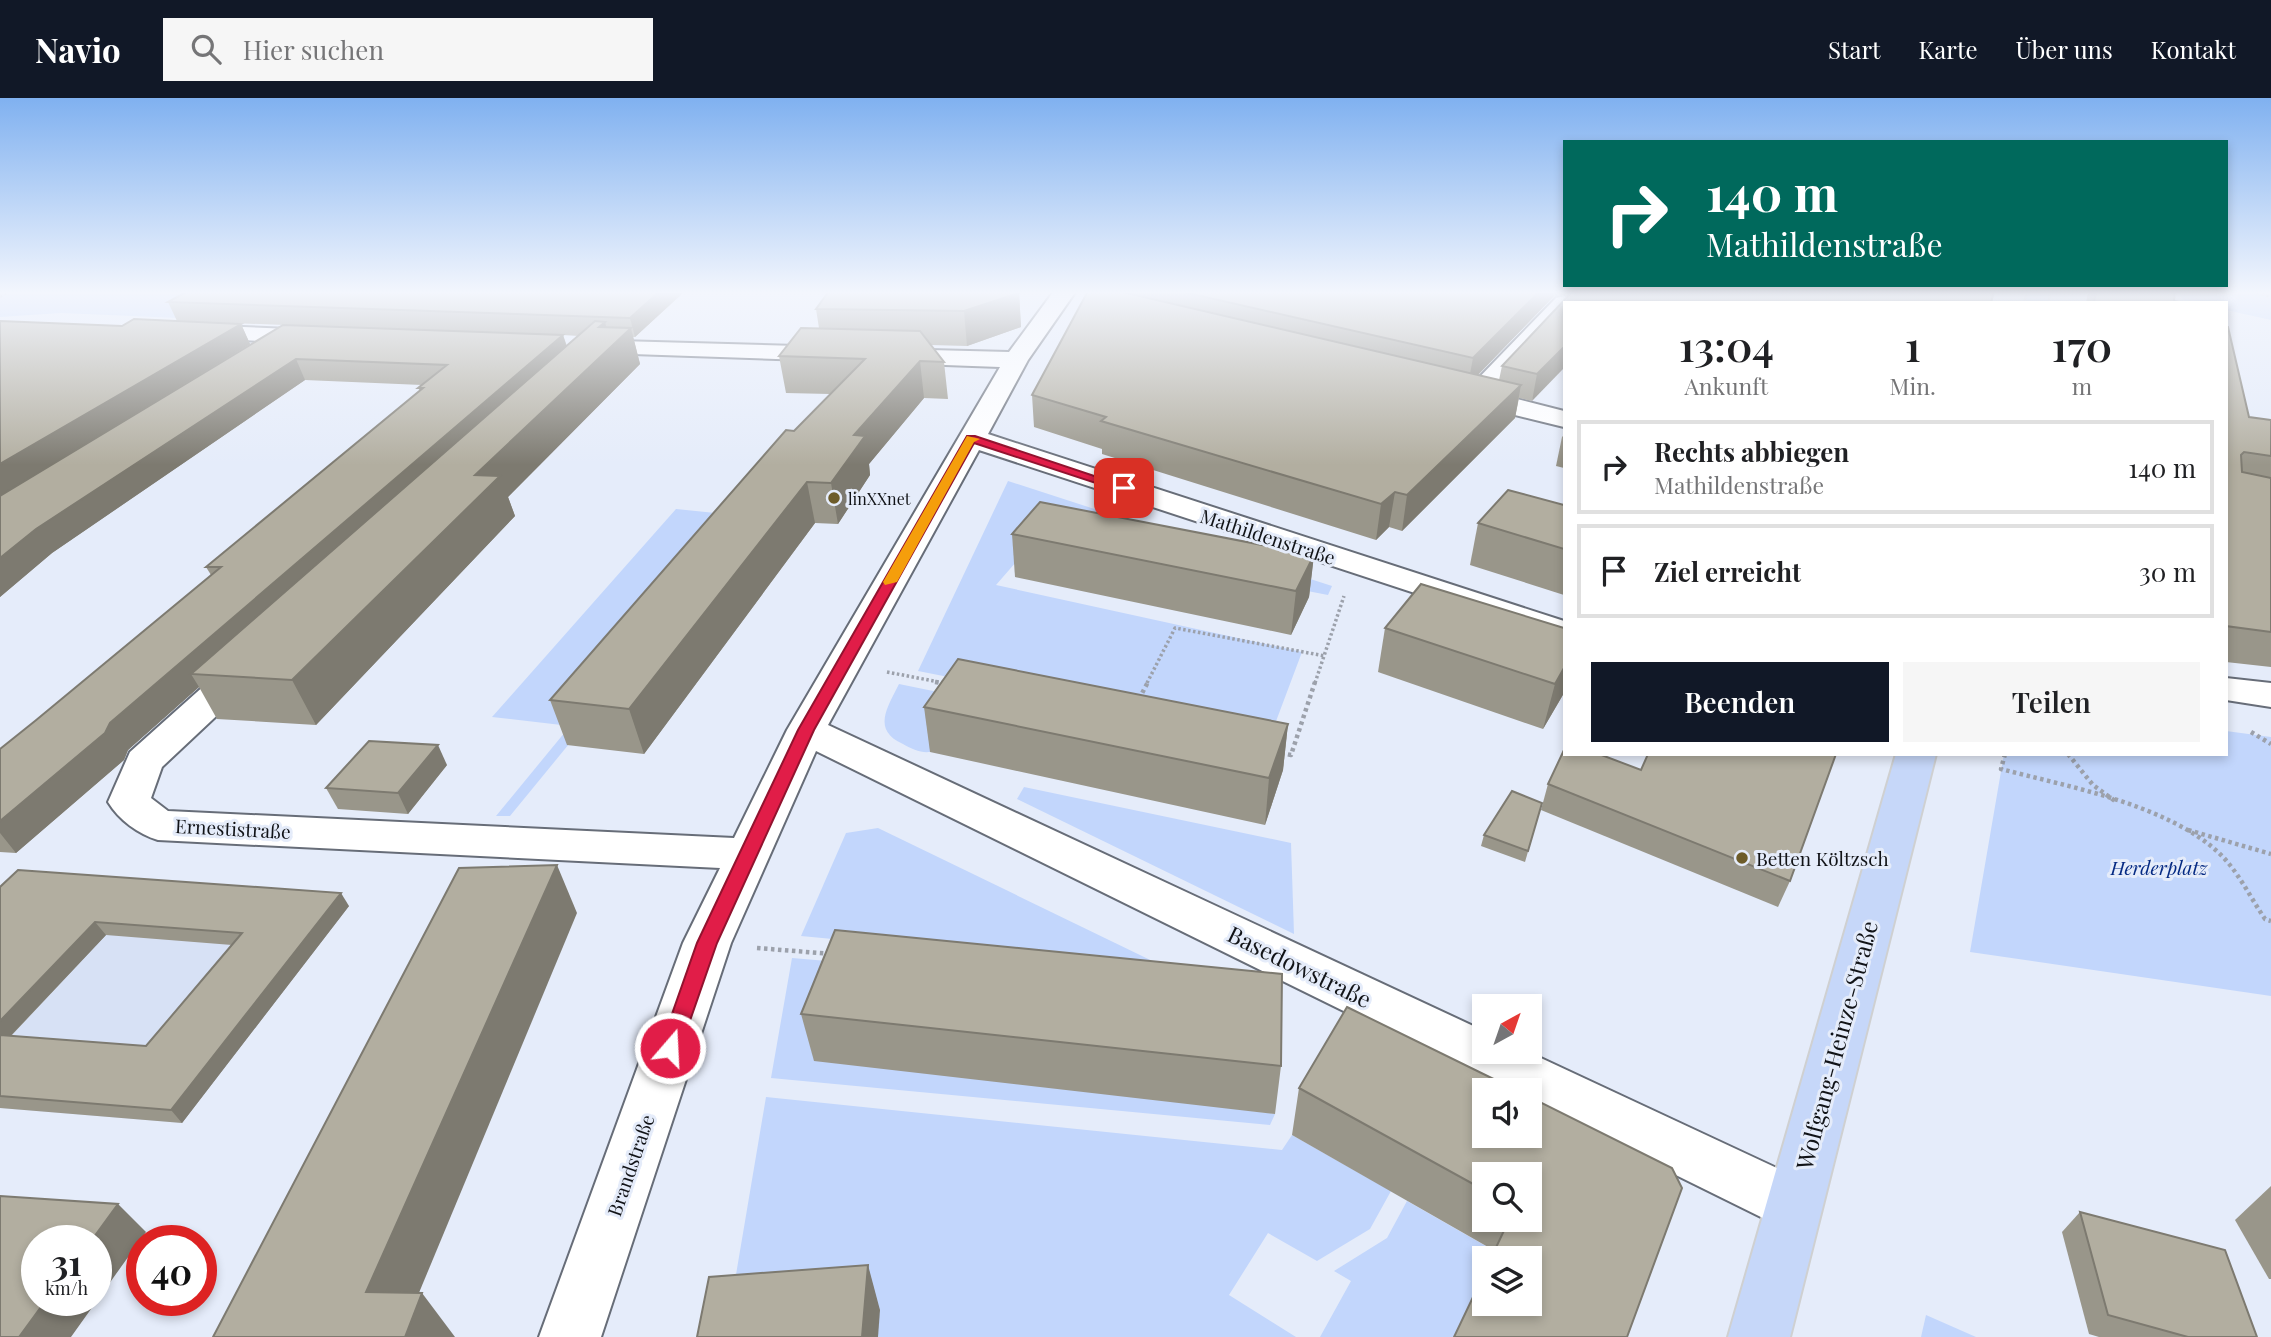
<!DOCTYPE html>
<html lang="de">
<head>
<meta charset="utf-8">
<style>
	:root { --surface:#fff; --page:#f6f6f6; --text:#202124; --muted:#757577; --line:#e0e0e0; --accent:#111827 }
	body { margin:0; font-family:"Playfair Display",serif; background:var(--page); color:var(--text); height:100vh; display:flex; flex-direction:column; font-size:26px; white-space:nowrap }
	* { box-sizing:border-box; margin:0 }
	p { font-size:23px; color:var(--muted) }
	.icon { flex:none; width:38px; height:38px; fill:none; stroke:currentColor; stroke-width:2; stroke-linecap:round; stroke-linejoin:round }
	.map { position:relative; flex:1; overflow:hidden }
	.panel { position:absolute; left:1563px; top:203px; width:665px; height:455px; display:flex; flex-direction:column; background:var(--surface); border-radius:0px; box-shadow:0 4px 10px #0003 }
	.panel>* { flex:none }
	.guide { position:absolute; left:1563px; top:42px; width:665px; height:147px; border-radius:0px; box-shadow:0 4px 10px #0003; background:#00695c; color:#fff; overflow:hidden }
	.needle { width:46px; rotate:40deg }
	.tools { position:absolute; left:1472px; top:896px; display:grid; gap:14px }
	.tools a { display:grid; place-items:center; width:70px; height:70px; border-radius:0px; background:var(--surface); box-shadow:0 4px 10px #0003; font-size:35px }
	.speed { position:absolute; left:21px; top:1127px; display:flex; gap:14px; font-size:35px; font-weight:700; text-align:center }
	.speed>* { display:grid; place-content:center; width:91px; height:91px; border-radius:50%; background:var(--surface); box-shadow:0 4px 10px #0003; line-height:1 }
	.speed small { font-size:18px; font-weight:400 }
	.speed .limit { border:10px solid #d22; background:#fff; color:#111 }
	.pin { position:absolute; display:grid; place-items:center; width:60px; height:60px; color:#fff; margin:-30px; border-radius:14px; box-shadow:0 4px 10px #0006 }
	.me { position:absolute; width:77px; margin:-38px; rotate:19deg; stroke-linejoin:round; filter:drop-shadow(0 0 5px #0008) }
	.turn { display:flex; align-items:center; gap:24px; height:147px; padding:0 28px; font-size:32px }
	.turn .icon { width:91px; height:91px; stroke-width:2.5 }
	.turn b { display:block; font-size:49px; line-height:60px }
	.eta { display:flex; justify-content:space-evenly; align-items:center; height:119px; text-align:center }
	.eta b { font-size:42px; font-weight:600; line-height:49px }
	.action { display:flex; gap:14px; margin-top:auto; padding:14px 28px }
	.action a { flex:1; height:80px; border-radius:0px; background:var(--accent); color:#fff; font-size:28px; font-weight:600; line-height:80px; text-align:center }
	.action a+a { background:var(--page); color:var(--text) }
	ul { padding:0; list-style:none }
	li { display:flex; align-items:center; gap:21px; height:94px; margin:0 14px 10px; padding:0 14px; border:4px solid var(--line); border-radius:0px }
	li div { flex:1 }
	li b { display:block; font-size:26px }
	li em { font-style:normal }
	header { display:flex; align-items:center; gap:42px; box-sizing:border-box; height:98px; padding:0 35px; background:var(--accent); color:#fff }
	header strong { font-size:33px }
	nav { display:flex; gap:38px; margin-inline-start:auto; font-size:24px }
	.search { width:490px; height:63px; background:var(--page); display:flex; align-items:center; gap:18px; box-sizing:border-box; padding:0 24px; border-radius:0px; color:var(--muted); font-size:26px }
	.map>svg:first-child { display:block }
	.built { fill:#d7e1f5 }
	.green { fill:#c2d6fc }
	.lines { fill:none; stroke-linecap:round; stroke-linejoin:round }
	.minor-casing { stroke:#676d78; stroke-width:4 }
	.major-casing { stroke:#cfd0d1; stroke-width:4 }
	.path-far2 { stroke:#9ca1ab; stroke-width:2.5; stroke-dasharray:2.5 2.5; stroke-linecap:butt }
	.path-far1 { stroke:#9ca1ab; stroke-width:3.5; stroke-dasharray:2.5 2.5; stroke-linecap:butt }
	.path { stroke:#9ca1ab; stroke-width:4.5; stroke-dasharray:3.5 3.5; stroke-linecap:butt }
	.minor { fill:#fff; fill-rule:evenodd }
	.major { fill:#c6d7f9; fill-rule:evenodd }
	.wall { fill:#99968a; fill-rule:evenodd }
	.shaded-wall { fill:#7d7a70 }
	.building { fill:#b2aea0; stroke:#7d7a70; stroke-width:2 }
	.route { fill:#e11d48; stroke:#92132f; stroke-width:2 }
	.slow { fill:#f59e0b }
	.poi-dot { fill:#6d5c2a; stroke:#e5ecfa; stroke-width:2.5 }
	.labels { text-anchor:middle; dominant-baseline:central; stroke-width:6; stroke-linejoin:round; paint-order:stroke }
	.far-poi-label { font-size:16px; fill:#111317; stroke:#e5ecfa; text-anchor:start }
	.street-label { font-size:19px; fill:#111317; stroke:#e5ecfa }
	.poi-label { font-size:19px; fill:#111317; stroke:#e5ecfa; text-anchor:start }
	.park-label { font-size:19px; font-style:italic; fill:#052a83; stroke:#e5ecfa }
	.near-street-label { font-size:23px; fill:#111317; stroke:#e5ecfa }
</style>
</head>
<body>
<header>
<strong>Navio</strong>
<div class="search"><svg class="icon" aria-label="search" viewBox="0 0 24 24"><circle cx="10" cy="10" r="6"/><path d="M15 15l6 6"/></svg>Hier suchen</div>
<nav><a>Start</a><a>Karte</a><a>Über uns</a><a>Kontakt</a></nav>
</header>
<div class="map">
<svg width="2271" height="1239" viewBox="0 0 2271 1239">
	<rect width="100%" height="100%" fill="#e5ecfa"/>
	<!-- built -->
	<path class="built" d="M88,789L349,808L182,1025L0,1010V877Z"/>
	<!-- green -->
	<g class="green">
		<path d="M0,193H495L434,231L61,215L0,219Z"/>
		<path d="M2177,193H2271V222L2226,212V205L2183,202Z"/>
		<path d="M1008,383L1332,488L1328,497L1037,440L996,487L1302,554L1269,642L918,573Z"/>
		<path d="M676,411L755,419L510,718H496L570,628L492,619Z"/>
		<path d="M899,586L1011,609L930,654C920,655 912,651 903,646C872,632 887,610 899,586Z"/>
		<path d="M2226,633L2271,639V898L1970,854L2004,656H2226Z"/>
		<path d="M1024,689L1291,745L1294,836L1017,701Z"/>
		<path d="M878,730L1173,873L801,838L846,735Z"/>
		<path d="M792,860L886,868L1125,997L1275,1016L1270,1027L771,980Z"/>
		<path d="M766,999L1282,1052L1292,1037L1391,1093L1370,1131L1317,1163L1268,1135L1229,1197L1296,1239H878L728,1224Z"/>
		<path d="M1407,1103L1498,1155L1496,1160H1484V1186L1459,1239H1320L1351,1183L1334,1173L1387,1140Z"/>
		<path d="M1926,1217L1976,1239H1921Z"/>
	</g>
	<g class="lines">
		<defs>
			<g id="minor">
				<path d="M1054,193H1076L1028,262L988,336L1564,523V544L979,352L828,627L1484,933V954H1528L1813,1087L1822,1106L1813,1125L1793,1133L1773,1125L1530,1005V992H1504L816,653L731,845L601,1239H539L683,845L720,770L158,742C138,736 119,722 108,704L130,654L234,561L247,558L260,561L265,569L260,577L162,669L151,700L168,713L734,740L787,632L1000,269L890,265L881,263L878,258L881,253L890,251L1009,254Z"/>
				<path d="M1564,198L1575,205H1564V218L1493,295L1564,313V329L1458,303L1454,297L1458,291L1469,290L1556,200Z"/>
				<path d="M194,227L316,232L324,234L328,239L324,244L316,246L186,239L182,234L186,229Z"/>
				<path d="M583,242L834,249L843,251L846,256L843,261L834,263L574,254L571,249L574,244Z"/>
				<path d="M2226,580L2271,585V609L2226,602Z"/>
			</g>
			<g id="major">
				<path d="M2028,193H2050L2047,205H2025Z"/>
				<path d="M1896,656H1936L1790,1239H1728Z"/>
			</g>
		</defs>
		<!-- minor casing -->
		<use href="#minor" class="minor-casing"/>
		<!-- major casing -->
		<use href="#major" class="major-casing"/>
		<!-- path-far2 -->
		<g class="path-far2">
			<path d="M2252,193L2271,199"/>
			<path d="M0,199L10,193"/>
		</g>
		<!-- path-far1 -->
		<g class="path-far1">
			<path d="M887,574L944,585"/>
			<path d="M1147,585L1175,530L1325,558"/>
			<path d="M1315,585L1344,498"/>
		</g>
		<!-- path -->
		<g class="path">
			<path d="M935,584L947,586"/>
			<path d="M1139,601L1148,584"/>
			<path d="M2251,634L2271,646"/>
			<path d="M1281,655L1291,657L1315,584"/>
			<path d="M2005,656L2001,671C2069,689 2166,706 2219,755C2238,773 2250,799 2265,821L2271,823"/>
			<path d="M2068,656L2093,687L2115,703"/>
			<path d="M2188,732L2271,756"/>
			<path d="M757,850L832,856"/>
		</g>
		<!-- minor -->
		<use href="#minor" class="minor"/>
		<!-- major -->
		<use href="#major" class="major"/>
	</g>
	<!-- wall -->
	<g class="wall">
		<path d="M188,193H685L635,239H633L640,266L508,399L515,418L316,627L217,621L199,589L128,652L124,662L16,755L0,754V651L35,623L211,477L206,469L420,293L418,290L422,287L305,282L52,455L0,499V223L122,228L177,223L168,204ZM232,225L309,228L250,246L241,226ZM563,237L579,238L567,248Z"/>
		<path d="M1019,193L1021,229L967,248L931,247L944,264L948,301L924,300L869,366L870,377L838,426L815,425L644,656L567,647L550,602L794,333L830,296L786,295L779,258L819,230L816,211Z"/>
		<path d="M1088,193H1994L1564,205L1532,303L1519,300L1515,320L1402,433L1389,429L1376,442L1102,356V351L1034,329L1032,297ZM1554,198H1569L1502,268L1499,282L1478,277Z"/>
		<path d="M2088,193H2175L2174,203L2183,205H2086Z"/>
		<path d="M2226,228L2249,319L2271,322V569L2226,564Z"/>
		<path d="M1564,337V370L1556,368L1562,339Z"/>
		<path d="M1564,407V497L1470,467L1478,425Z"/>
		<path d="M1012,436L1314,457L1309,499L1291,537L1015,479Z"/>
		<path d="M1385,530H1564V595L1543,631L1378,574Z"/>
		<path d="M924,609L1288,626L1283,672L1265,727L930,654Z"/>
		<path d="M447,667L408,716L338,711L326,690Z"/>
		<path d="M1548,686L1790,783L1778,809L1541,712Z"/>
		<path d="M1542,705L1525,764L1481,748L1484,737Z"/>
		<path d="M0,789L349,808L182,1025L0,1010ZM106,837L232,847L146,948L11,938Z"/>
		<path d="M1347,909L1516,992H1484V1038H1530V999L1672,1070L1682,1090L1627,1239H1454L1484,1176V1206H1530V1160H1491L1495,1153L1292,1037L1299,990ZM1484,1076H1530V1122H1484Z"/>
		<path d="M801,916L1281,968L1275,1016L814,963Z"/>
		<path d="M2271,1088V1181H2269L2235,1122Z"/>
		<path d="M2080,1114L2257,1239H2099L2089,1236L2062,1134Z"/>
	</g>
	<!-- shaded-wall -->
	<g class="shaded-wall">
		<path d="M660,193H685L635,239L630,220Z"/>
		<path d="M1540,193H1555L1554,198L1468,287L1473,260Z"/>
		<path d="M1019,195L1021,229L967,248L964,213Z"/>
		<path d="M605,224L612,248L631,230L640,266L508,399L515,418L316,627L292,582L475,377L599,229Z"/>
		<path d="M241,226L250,246L0,398V366Z"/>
		<path d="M563,237L569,257L191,576L199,589L128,652L124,662L16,755L0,735V723L110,625Z"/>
		<path d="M1564,249V270L1532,303L1537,276Z"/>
		<path d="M296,261L305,282L52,455L0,499V460L36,431Z"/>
		<path d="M920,263L924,300L869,366L870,377L838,426L831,385L854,337Z"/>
		<path d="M1521,287L1515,320L1402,433L1407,397Z"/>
		<path d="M807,384L815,425L644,656L629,611Z"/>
		<path d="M1395,394L1389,429L1376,442L1381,406Z"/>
		<path d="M1314,457L1309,499L1291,537L1296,493Z"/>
		<path d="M1564,570V595L1543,631L1555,586Z"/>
		<path d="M1288,626L1283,672L1265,727L1269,680Z"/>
		<path d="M438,647L447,667L408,716L398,695Z"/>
		<path d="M557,767L577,815L401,1238L366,1194Z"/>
		<path d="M341,795L349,808L182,1025L171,1012Z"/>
		<path d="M95,824L106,837L0,949V923Z"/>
		<path d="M118,1106L146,1134L71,1239H19L46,1202H96V1143H91Z"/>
		<path d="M868,1167L880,1212L878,1239H862Z"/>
		<path d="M422,1195L455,1239H405Z"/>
	</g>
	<!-- building -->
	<g class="building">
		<path d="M188,193H660L630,220L168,204Z"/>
		<path d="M829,193H1019V195L964,213L816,211Z"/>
		<path d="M1088,193H1118L1521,287L1407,397L1395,394L1381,406L1101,323L1106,319L1032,297Z"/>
		<path d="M1179,193H1540L1473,260Z"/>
		<path d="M1572,193H1994L1991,205H1564V249L1537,276L1502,268L1571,195Z"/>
		<path d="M2096,193H2175L2174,203L2183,205H2094Z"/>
		<path d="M134,221L241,226L0,366V223L122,228Z"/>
		<path d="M595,223L605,224L599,229L631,230L475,377L500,378L292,582L191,576Z"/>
		<path d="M283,227L563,237L110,625L105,635L0,723V651L35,623L221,469H206L423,290H418L447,267L296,261L36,431L0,460V398Z"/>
		<path d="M2226,228L2228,229L2249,319L2271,322V358L2244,354L2241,357L2242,374L2271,380V534L2226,528Z"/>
		<path d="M801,230L920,233L944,264L920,263L854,337L865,338L831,385L807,384L629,611L550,602L786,332L794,333L865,261L779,258Z"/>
		<path d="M1508,392L1564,407V451L1478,425Z"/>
		<path d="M1040,404L1314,457L1296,493L1012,436Z"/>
		<path d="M1421,486L1564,530V570L1555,586L1385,530Z"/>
		<path d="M958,561L1288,626L1269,680L924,609Z"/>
		<path d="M369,643L438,647L398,695L326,690Z"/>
		<path d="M1564,652V656H1599L1641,672L1648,656H1836L1790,783L1548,686Z"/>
		<path d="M1512,693L1542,705L1528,753L1484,737Z"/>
		<path d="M557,767L366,1194L422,1195L405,1239H213L459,770Z"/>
		<path d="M18,772L341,795L171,1012L0,998V937L146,948L242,835L95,824L0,923V789Z"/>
		<path d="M835,832L1282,876L1281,968L801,916Z"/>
		<path d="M1347,909L1516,992H1484V1038H1530V999L1672,1070L1682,1090L1627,1239H1454L1484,1176V1206H1530V1160H1491L1509,1122H1530V1076H1484V1092L1299,990Z"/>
		<path d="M0,1098L118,1106L91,1143H37V1202H46L19,1239H0Z"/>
		<path d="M2080,1114L2225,1152L2257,1239H2188L2108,1217Z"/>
		<path d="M868,1167L862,1239H697L709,1179Z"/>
	</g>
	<!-- sky -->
	<linearGradient id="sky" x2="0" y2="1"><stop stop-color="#80b1f0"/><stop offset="0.53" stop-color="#f3f6fd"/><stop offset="1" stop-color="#f3f6fd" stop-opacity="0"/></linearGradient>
	<rect width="2271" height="367" fill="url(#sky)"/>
	<!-- route -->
	<path class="route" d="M967,338H975L1130,390L1120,393L974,345L814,632L717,845L678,957L670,959L663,957L660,950L697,845L798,632Z"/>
	<!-- slow -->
	<path class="slow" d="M967,338L980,341L974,344L897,484L885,487L883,484Z"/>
	<!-- markers -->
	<g class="poi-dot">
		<circle cx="834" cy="400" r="7"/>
		<circle cx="1742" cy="760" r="7"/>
	</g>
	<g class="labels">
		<!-- far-poi labels -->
		<g class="far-poi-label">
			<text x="848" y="400">linXXnet</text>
		</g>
		<!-- street labels -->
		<g class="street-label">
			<text transform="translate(1268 438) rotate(18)">Mathildenstraße</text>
			<text transform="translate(233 730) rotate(3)">Ernestistraße</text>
			<text transform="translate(630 1067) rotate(-71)">Brandstraße</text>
		</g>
		<!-- poi labels -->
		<g class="poi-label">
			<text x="1756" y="760">Betten Költzsch</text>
		</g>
		<!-- park labels -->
		<g class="park-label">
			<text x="2159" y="769">Herderplatz</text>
		</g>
		<!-- near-street labels -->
		<g class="near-street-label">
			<text transform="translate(1300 868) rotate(26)">Basedowstraße</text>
			<text transform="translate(1836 947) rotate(-75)">Wolfgang-Heinze-Straße</text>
		</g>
	</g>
</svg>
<div class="tools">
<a><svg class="needle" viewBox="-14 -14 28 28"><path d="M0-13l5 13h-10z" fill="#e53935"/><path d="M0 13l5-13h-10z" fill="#757577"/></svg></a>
<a><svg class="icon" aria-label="sound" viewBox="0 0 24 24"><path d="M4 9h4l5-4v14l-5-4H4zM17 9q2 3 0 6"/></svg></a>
<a><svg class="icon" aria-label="search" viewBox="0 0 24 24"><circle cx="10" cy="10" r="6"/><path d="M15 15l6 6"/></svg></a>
<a><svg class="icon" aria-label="layers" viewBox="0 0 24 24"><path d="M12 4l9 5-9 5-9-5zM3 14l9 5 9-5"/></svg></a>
</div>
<div class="speed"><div>31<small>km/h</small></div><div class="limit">40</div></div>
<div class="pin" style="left:1124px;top:390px;background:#d93025"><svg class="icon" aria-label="arrive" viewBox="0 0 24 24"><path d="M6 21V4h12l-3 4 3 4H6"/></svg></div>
<svg class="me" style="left:670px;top:950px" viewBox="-20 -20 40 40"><circle r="17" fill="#e11d48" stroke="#fff" stroke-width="3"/><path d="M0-11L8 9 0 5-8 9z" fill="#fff"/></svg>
<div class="guide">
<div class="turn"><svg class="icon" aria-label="right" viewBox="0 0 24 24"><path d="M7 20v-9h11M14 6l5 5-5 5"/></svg><div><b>140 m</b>Mathildenstraße</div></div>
</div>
<section class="panel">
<div class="eta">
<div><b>13:04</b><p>Ankunft</p></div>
<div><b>1</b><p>Min.</p></div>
<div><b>170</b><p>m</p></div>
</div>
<ul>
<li><svg class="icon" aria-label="right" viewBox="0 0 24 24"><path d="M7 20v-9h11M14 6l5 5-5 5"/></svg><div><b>Rechts abbiegen</b><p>Mathildenstraße</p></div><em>140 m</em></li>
<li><svg class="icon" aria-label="arrive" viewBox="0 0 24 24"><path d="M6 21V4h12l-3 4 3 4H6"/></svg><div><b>Ziel erreicht</b></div><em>30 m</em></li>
</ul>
<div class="action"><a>Beenden</a><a>Teilen</a></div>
</section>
</div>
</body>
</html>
